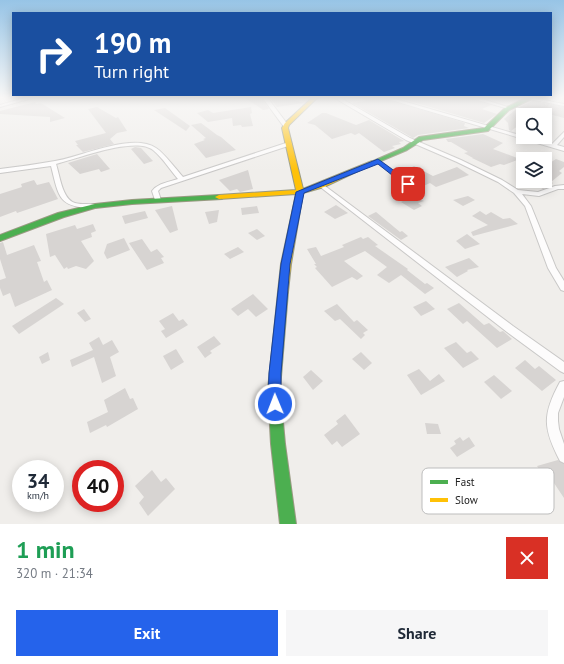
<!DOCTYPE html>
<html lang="en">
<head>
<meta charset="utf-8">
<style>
	:root { --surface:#fff; --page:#f6f6f7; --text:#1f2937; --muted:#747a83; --accent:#2563eb }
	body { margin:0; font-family:"PT Sans",sans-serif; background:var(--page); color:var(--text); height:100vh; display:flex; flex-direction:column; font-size:15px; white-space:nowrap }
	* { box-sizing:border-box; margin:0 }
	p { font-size:13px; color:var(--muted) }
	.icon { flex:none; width:22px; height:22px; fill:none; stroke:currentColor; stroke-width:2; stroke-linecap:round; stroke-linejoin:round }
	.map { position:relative; height:524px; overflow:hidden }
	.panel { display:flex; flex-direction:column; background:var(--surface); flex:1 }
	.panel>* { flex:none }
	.banner { position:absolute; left:12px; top:12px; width:540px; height:84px; border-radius:0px; box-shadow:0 2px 10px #0003; background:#1a4fa0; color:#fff; overflow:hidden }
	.controls { position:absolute; left:516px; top:108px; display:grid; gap:8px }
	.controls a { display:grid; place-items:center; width:36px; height:36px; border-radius:0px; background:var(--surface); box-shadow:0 2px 10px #0003; font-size:20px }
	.speed { position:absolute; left:12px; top:460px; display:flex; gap:8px; font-size:20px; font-weight:700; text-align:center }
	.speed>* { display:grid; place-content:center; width:52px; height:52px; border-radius:50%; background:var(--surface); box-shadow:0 2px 10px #0003; line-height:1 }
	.speed small { font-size:10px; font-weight:400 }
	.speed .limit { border:6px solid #d22; background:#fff; color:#111 }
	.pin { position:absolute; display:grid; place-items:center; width:34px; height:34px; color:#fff; margin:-17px; border-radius:8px; box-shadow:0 2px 6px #0006 }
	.me { position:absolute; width:44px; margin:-22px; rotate:359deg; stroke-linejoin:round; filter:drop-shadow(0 0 3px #0008) }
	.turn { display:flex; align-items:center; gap:14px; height:84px; padding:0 16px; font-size:18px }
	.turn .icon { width:52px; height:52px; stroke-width:2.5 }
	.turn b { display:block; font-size:28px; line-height:34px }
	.round { display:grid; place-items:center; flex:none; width:42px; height:42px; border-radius:0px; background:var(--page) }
	.headline { display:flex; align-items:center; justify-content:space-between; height:68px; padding:0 16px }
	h1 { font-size:24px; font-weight:700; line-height:30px; color:#1e9e55 }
	.button { display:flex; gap:8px; margin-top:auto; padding:8px 16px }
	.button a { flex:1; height:46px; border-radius:0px; background:var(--accent); color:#fff; font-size:16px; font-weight:700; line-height:46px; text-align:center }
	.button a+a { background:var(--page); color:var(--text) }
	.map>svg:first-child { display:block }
	.building { fill:#d7d4d2 }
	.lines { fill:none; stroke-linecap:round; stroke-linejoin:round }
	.street-casing { stroke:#c9c8c7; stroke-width:2 }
	.fast-casing { stroke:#999a82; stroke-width:2 }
	.slow-casing { stroke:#999a82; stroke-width:2 }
	.street { fill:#fdfcfc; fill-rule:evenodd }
	.fast { fill:#4caf50; fill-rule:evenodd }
	.slow { fill:#ffc107; fill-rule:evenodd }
	.route { fill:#2563eb; stroke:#184099 }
	.key { fill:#fff; stroke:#bdbdbd; stroke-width:1 }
	.key-label { font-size:11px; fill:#222 }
</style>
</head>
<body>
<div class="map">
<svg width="564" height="524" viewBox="0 0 564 524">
	<rect width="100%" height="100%" fill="#f0eeeb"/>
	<!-- building -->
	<g class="building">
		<path d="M244,97H261L269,109L263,110Z"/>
		<path d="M269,97H285L304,103L277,107Z"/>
		<path d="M359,97H380L465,123L464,126L469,128L418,135L413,138L352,103L365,101Z"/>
		<path d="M396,97H466L491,105L482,109L497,114L484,123Z"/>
		<path d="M533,101L564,107V118L538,111L532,115H523V122L511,131L509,130L508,123L504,119L519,107Z"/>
		<path d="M35,102L36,104L41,103L65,118L50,122V117L0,114V111Z"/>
		<path d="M97,107L116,118L118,117L127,131L117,133L110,139L114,144L83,152L76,145H78L75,141L106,133L88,109Z"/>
		<path d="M251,107L252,113L250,114L253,126L242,127L241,125L233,126L232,118L208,122L197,113L208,110L213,113Z"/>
		<path d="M165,108L190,126L186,131L154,110Z"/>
		<path d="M322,113H326L356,125L369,120L404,141L399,142L401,144L392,146L395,148L384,152L359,133L355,135L351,133L332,139L315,125L307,123Z"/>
		<path d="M201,123L217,135L221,137L236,150L206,158L194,144L205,140L203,139L206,138L191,125Z"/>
		<path d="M483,134L503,143L493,149L520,159L504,165L500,164L491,167L472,158H473L464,153L468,152L451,142H448L446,139Z"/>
		<path d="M135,147L141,148L153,161L144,164L131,149Z"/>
		<path d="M97,154L110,169L101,172L99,169L80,174L68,163Z"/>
		<path d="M556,159L564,162V167L559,171L562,173L551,182L553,183L548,187L543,189L534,184L540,181H545V166Z"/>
		<path d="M414,166L433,176L457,167L469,175L436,187L430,183L421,187L400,174Z"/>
		<path d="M248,170L253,189L240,192L237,189L230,191L219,180Z"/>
		<path d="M34,180L37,185L49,182L58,199L17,213L16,211L0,217V194L22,187L21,184Z"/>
		<path d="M413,196L424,201L418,203L422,206L414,210L401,202Z"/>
		<path d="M468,196L475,200L463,206L453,200Z"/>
		<path d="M336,205L348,213L335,219L324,212Z"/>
		<path d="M172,206L178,230L170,233L155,210Z"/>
		<path d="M257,206L259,213L242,215L241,208Z"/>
		<path d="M219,210L217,222L209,224L205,212Z"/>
		<path d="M145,211L148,218L125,224L122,216Z"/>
		<path d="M480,211L486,215L491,212L503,219L510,218L518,224L473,236L471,232L488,225L472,216Z"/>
		<path d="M376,212L400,232L402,231L408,236L401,240L368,216Z"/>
		<path d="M93,224L96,231L91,233L92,237L81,241L94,261L86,269L76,266L68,269L67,267L64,269L55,255L50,257L46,234L75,225L77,229Z"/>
		<path d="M257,229L265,236L257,240L248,233Z"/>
		<path d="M467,234L480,244L465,249L456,241Z"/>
		<path d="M361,237L363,239L368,237L378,245L375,246L408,269L407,270L425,284L427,283L434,288L425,294L401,275L389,283L377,275L387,267L365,251L344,261L363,276L357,280L352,277L332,287L315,268L317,267L314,264H316L307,249L316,247L321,256L344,247L342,245Z"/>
		<path d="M124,238L130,250L107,259L104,253L107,244Z"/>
		<path d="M142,239L151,252L157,249L164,257L161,258L164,263L147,270L129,243Z"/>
		<path d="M3,242L7,255L34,245L41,261L37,262L44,282L47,280L52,290L15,307L10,293L3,296L0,288V280L6,278L0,259V243Z"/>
		<path d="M238,247L244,252L230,259L224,254Z"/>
		<path d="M469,258L479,267L467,270L468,271L457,277L445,267Z"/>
		<path d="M253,294L268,309L256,317L248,309L238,316L231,309Z"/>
		<path d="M56,298L64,304L19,334L12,326Z"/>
		<path d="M426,301L435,309L421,316L413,307Z"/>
		<path d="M459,303L484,325L489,323L500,332L503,331L512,339L497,348L467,321L463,324L447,309Z"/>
		<path d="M337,304L354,322L357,320L368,330L363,333L365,335L361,339L340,319L335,321L324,311Z"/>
		<path d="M84,309L91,319L85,322L77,313Z"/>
		<path d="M173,313L179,321L183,319L188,325L166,338L161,331L165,329L159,321Z"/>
		<path d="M214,336L221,344L210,351L212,353L205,358L197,347Z"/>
		<path d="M99,337L103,345L112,340L119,352L110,357L116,376L102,383L94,357L72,367L70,360L93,350L89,343Z"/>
		<path d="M456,342L467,353L471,351L479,359L463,368L444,348Z"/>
		<path d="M176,349L184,362L171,370L163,356Z"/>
		<path d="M48,352L50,360L42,364L39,357Z"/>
		<path d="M361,352L372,363L364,370L352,359Z"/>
		<path d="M525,360L535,369L539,366L556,380L542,391L515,368Z"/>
		<path d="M419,369L430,381L439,374L445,381L421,395L407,375Z"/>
		<path d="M311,370L323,381L313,390L303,377Z"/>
		<path d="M494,375L512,391L501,399L484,382Z"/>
		<path d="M125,388L130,399L133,398L138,409L107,427L106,425L90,433L87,422L108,412L104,400Z"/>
		<path d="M345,414L360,434L342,447L337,441L332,445L324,435L338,424L336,421Z"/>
		<path d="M425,423L438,424L441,434H427Z"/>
		<path d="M460,437L463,441L469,437L475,446L457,457L450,448L456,444L454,441Z"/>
		<path d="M558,460L564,464V498L550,477L546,479L537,466Z"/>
		<path d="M152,470L161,482L166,478L175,489L148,516L139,503L144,497L135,486Z"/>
	</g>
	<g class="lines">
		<defs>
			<g id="street">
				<path d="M27,97H36L0,107V105Z"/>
				<path d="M262,97H267L288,125V127H284Z"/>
				<path d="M333,97H339L410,138L461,160L502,180L518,190L538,192L555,186L564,185V189H558L539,196L522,194L531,206L556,268L564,281V291L561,290L548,268L525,206L514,193L498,182L457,162L406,140Z"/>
				<path d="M381,97H389L523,136V137H528L552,144L564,132V137L557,145L564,147V151Z"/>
				<path d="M467,97H476L511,108L509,109Z"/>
				<path d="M529,97L564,104V106L529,99Z"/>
				<path d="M289,142L292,144L291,145L161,188L158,191L161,200L158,202L155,200L152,191C158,183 169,182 178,179C170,170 163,158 153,150C135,136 77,159 56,164C60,176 62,199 75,203C82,205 90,203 97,205V207L95,208C58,208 59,197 51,166L0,173V169C18,167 37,164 55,161C81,157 132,132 156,148C164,153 176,169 183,177Z"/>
				<path d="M378,159L420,191V193H416L376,162L375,161Z"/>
				<path d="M321,183L513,326L564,362V373L560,371L507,332L319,186L318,185Z"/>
				<path d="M564,381V397L558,413V421L559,429L564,444V463L560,461C543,428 542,415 560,382Z"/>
			</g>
			<g id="fast">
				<path d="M528,97H535L509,110L488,131L423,140L407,150L376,163L371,162L403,148L419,137L484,128L505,108Z"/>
				<path d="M219,195H222V199L132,204L95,208L64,217L0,241V235L58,213L95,204L132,200Z"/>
				<path d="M283,288L286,289L288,292L280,389L285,444L296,524H280L271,444L268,389L278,292L280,289Z"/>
			</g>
			<path id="slow" d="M313,97H318L289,125L288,128L303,189L372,161L377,162L324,187L303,193L291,264L288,292L286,295H280L278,292L281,264L296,194L219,199L215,197L219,195L296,190L282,128L285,123Z"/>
		</defs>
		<!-- street casing -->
		<use href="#street" class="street-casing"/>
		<!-- fast casing -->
		<use href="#fast" class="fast-casing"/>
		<!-- slow casing -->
		<use href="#slow" class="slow-casing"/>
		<!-- street -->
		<use href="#street" class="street"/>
		<!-- fast -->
		<use href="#fast" class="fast"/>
		<!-- slow -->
		<use href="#slow" class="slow"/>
	</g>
	<!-- sky -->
	<linearGradient id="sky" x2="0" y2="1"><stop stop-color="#97c4e6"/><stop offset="0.57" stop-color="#f8f7f6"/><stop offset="1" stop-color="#f8f7f6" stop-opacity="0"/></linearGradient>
	<rect width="564" height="171" fill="url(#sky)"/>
	<!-- route -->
	<path class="route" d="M378,159L411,183V186H406L378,164L304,193L290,264L281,373V404L279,409L275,410L270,409L268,404L269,373L281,264L296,192Z"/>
	<!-- legend -->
	<rect x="422" y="468" width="132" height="46" rx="6" class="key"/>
	<rect x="430" y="480" width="18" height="4" fill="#4caf50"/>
	<rect x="430" y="498" width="18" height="4" fill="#ffc107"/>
	<g class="key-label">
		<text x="455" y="486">Fast</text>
		<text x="455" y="504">Slow</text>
	</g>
</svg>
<div class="controls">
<a><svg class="icon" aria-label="search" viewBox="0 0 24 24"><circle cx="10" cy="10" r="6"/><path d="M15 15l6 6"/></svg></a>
<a><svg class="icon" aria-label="layers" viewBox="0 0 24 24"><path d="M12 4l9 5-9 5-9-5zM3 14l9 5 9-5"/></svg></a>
</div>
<div class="speed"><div>34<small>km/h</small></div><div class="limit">40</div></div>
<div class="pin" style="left:408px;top:184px;background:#d93025"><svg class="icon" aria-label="arrive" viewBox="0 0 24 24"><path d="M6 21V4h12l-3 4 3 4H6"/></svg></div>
<svg class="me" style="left:275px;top:404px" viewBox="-20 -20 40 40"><circle r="17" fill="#2563eb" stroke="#fff" stroke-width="3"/><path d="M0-11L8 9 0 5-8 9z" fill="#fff"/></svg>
<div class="banner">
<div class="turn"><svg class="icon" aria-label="right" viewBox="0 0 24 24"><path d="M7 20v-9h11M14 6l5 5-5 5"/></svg><div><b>190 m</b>Turn right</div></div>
</div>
</div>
<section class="panel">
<div class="headline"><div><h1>1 min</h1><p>320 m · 21:34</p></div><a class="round" style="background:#d93025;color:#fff"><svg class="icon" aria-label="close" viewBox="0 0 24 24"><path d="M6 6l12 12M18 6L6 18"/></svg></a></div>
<div class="button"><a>Exit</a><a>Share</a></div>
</section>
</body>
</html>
